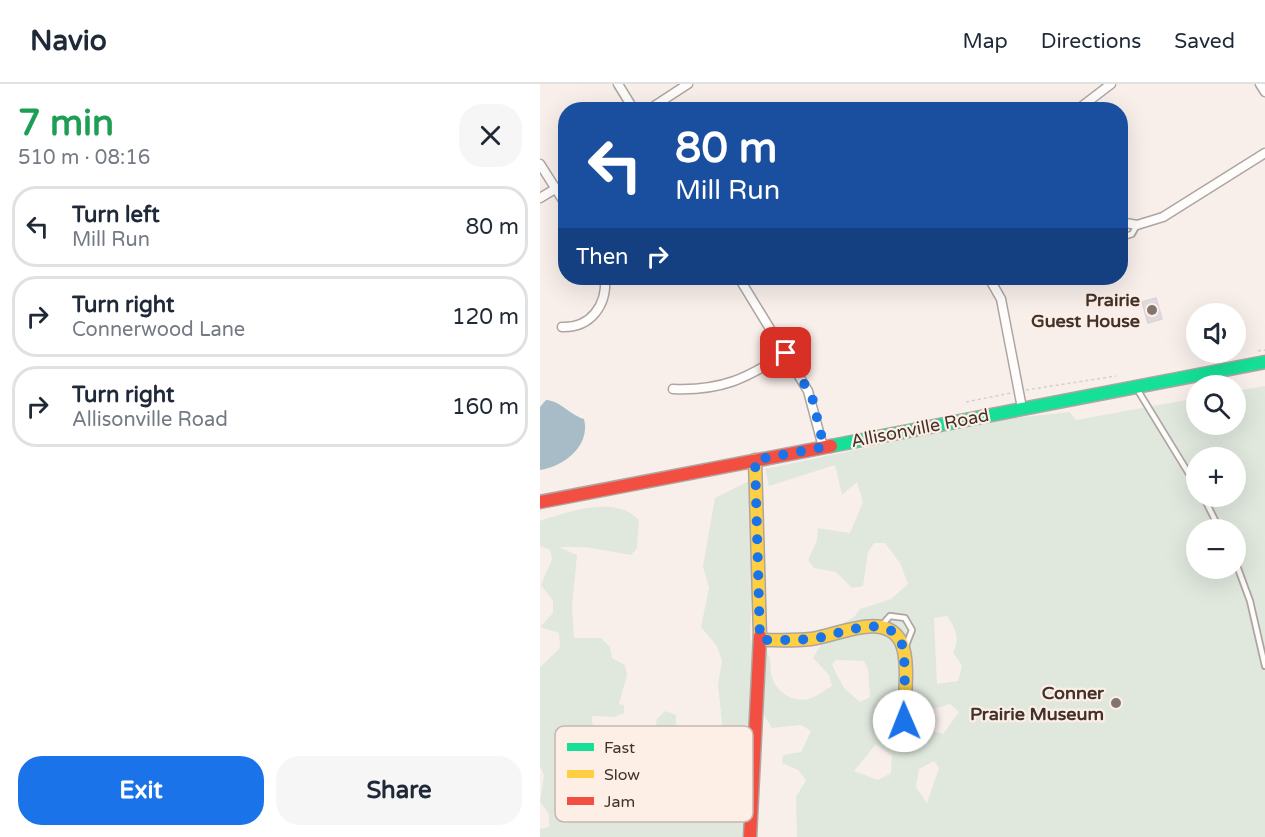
<!DOCTYPE html>
<html lang="en">
<head>
<meta charset="utf-8">
<style>
	:root { --surface:#fff; --page:#f6f6f7; --text:#1f2937; --muted:#747a83; --line:#e0e1e3; --accent:#1a73e8 }
	body { margin:0; font-family:"Varela Round",sans-serif; background:var(--page); color:var(--text); height:100vh; display:flex; flex-direction:column; font-size:22px; white-space:nowrap }
	* { box-sizing:border-box; margin:0 }
	p { font-size:20px; color:var(--muted) }
	.icon { flex:none; width:33px; height:33px; fill:none; stroke:currentColor; stroke-width:2; stroke-linecap:round; stroke-linejoin:round }
	.map { position:relative; flex:1; overflow:hidden }
	.details { display:flex; flex-direction:column; background:var(--surface); width:540px }
	.details>* { flex:none }
	.banner { position:absolute; left:18px; top:18px; width:570px; height:183px; border-radius:24px; box-shadow:0 6px 24px #0002; background:#1a4fa0; color:#fff; overflow:hidden }
	.tools { position:absolute; left:646px; top:219px; display:grid; gap:12px }
	.tools a { display:grid; place-items:center; width:60px; height:60px; border-radius:50%; background:var(--surface); box-shadow:0 6px 24px #0002; font-size:30px }
	.pin { position:absolute; display:grid; place-items:center; width:51px; height:51px; color:#fff; margin:-26px; border-radius:12px; box-shadow:0 3px 9px #0006 }
	.me { position:absolute; width:66px; margin:-33px; rotate:359deg; stroke-linejoin:round; filter:drop-shadow(0 0 4px #0008) }
	.turn { display:flex; align-items:center; gap:21px; height:126px; padding:0 18px; font-size:27px }
	.turn .icon { width:78px; height:78px; stroke-width:2.5 }
	.turn b { display:block; font-size:42px; line-height:51px }
	.then { display:flex; align-items:center; height:57px; padding:0 18px; background:#0003; gap:12px; font-size:22px }
	.round { display:grid; place-items:center; flex:none; width:63px; height:63px; border-radius:24px; background:var(--page) }
	.overview { display:flex; align-items:center; justify-content:space-between; height:102px; padding:0 18px }
	h1 { font-size:36px; font-weight:800; line-height:45px; color:#1e9e55 }
	.action { display:flex; gap:12px; margin-top:auto; padding:12px 18px }
	.action a { flex:1; height:69px; border-radius:24px; background:var(--accent); color:#fff; font-size:24px; font-weight:800; line-height:69px; text-align:center }
	.action a+a { background:var(--page); color:var(--text) }
	ul { padding:0; list-style:none }
	li { display:flex; align-items:center; gap:18px; height:81px; margin:0 12px 9px; padding:0 6px; border:3px solid var(--line); border-radius:24px }
	li div { flex:1 }
	li b { display:block; font-size:22px }
	li em { font-style:normal }
	header { display:flex; align-items:center; gap:36px; box-sizing:border-box; height:84px; padding:0 30px; background:var(--surface); border-bottom:2px solid var(--line) }
	header strong { font-size:28px }
	nav { display:flex; gap:33px; margin-inline-start:auto; font-size:21px }
	main { display:flex; flex:1; min-height:0 }
	.map>svg:first-child { display:block }
	.green { fill:#e0e8de; fill-rule:evenodd }
	.water { fill:#a8bcc8 }
	.building { fill:#e0dadd; stroke:#d9d4d9; stroke-width:1.5 }
	.lines { fill:none; stroke-linecap:round; stroke-linejoin:round }
	.lane-casing { stroke:#afa5a0; stroke-width:8 }
	.street-casing { stroke:#afa5a0; stroke-width:11 }
	.fast-casing { stroke:#afa5a0; stroke-width:15 }
	.slow-casing { stroke:#afa5a0; stroke-width:15 }
	.jam-casing { stroke:#afa5a0; stroke-width:15 }
	.path { stroke:#d3cfcd; stroke-width:1.5; stroke-dasharray:3 3; stroke-linecap:butt }
	.lane { stroke:#fefdfc; stroke-width:4.5 }
	.street { stroke:#fefdfc; stroke-width:8 }
	.fast { stroke:#16e098; stroke-width:12 }
	.slow { stroke:#ffcf43; stroke-width:12 }
	.jam { stroke:#f24e42; stroke-width:12 }
	.route { stroke:#1a73e8; stroke-width:10; stroke-dasharray:0 18 }
	.poi-dot { fill:#81756e; stroke:#fdeee6; stroke-width:2 }
	.labels { text-anchor:middle; dominant-baseline:central; stroke-width:4.5; stroke-linejoin:round; paint-order:stroke }
	.poi-label { font-size:18px; font-weight:bold; fill:#41332b; stroke:#fdeee6; text-anchor:end }
	.street-label { font-size:18px; fill:#41332b; stroke:#fdeee6 }
	.key { fill:#fdeee6; stroke:#c5b6ae; stroke-width:1.5 }
	.key-label { font-size:16px; fill:#41332b }
</style>
</head>
<body>
<header>
<strong>Navio</strong>
<nav><a>Map</a><a>Directions</a><a>Saved</a></nav>
</header>
<main>
<section class="details">
<div class="overview"><div><h1>7 min</h1><p>510 m · 08:16</p></div><a class="round"><svg class="icon" aria-label="close" viewBox="0 0 24 24"><path d="M6 6l12 12M18 6L6 18"/></svg></a></div>
<ul>
<li><svg class="icon" aria-label="left" viewBox="0 0 24 24"><path d="M17 20v-9H6M10 6l-5 5 5 5"/></svg><div><b>Turn left</b><p>Mill Run</p></div><em>80 m</em></li>
<li><svg class="icon" aria-label="right" viewBox="0 0 24 24"><path d="M7 20v-9h11M14 6l5 5-5 5"/></svg><div><b>Turn right</b><p>Connerwood Lane</p></div><em>120 m</em></li>
<li><svg class="icon" aria-label="right" viewBox="0 0 24 24"><path d="M7 20v-9h11M14 6l5 5-5 5"/></svg><div><b>Turn right</b><p>Allisonville Road</p></div><em>160 m</em></li>
</ul>
<div class="action"><a>Exit</a><a>Share</a></div>
</section>
<div class="map">
<svg width="725" height="753" viewBox="0 0 725 753">
	<rect width="100%" height="100%" fill="#f8efeb"/>
	<!-- green -->
	<path class="green" d="M725,302V753H257L256,713L266,696L258,686L242,679L243,671L261,668L271,647L261,641L232,644L222,628L214,748L216,753H0V745L9,743V730L0,718L4,691L0,682V583L20,564L19,549L0,543L13,529V517L1,501L12,475L10,466L0,462V437C28,428 75,410 99,436L97,464L91,471L45,463H19L37,471L32,522L34,554H61L70,563L72,574L85,581L87,591L79,620L84,621V629L74,633L52,632V639C67,651 71,667 76,685C93,695 98,715 95,734L99,736L116,724L114,706L118,671L114,648L117,635L125,627L136,631V652L164,689L175,669L182,639L178,601L182,577L177,562L161,543L169,504L163,482L175,414L213,395L214,444L210,555L217,564L227,568C232,577 230,582 231,590C235,608 254,620 271,614C278,612 285,606 292,602L289,591L273,574L286,552L294,544L314,533L320,525L351,515L368,500L360,479L345,459H334L328,468L323,502L312,504L296,488L274,484L268,476L277,456L278,444L310,449L323,418L317,398L302,411L295,381L229,402L225,385L429,342L435,338L530,328L536,336L657,314V340H696V307ZM657,374H696V412H657ZM657,446H696V484H657ZM407,532C416,544 420,555 413,568L422,582L418,597L397,600L394,534ZM296,576L324,577L328,586L330,613L320,618L304,604L292,581ZM410,620L419,628L403,650L381,643L390,626ZM336,660L352,672L351,689L338,696L314,687ZM394,677L399,684L387,719L376,703L379,685Z"/>
	<!-- water -->
	<path class="water" d="M6,316C21,317 30,331 44,335C51,362 23,383 0,386V323Z"/>
	<!-- building -->
	<path class="building" d="M616,214L622,235L608,239L602,218Z"/>
	<g class="lines">
		<defs>
			<g id="lane">
				<path d="M580,154L592,150L597,141"/>
				<path d="M597,305L657,403"/>
				<path d="M663,412L680,446"/>
				<path d="M696,479L710,517L725,582"/>
				<path d="M341,542L350,532L365,534L372,546L365,564"/>
			</g>
			<g id="street">
				<path d="M78,0L94,26"/>
				<path d="M720,0L725,8"/>
				<path d="M108,26L148,0"/>
				<path d="M537,26L571,0"/>
				<path d="M0,80L26,121"/>
				<path d="M0,114L15,105"/>
				<path d="M580,138L597,141L623,133L725,69"/>
				<path d="M199,194L268,307L283,363"/>
				<path d="M449,194L461,215L482,324"/>
				<path d="M22,243C51,244 67,221 65,194"/>
				<path d="M133,305C181,307 206,295 246,269"/>
			</g>
			<path id="fast" d="M291,362L725,278"/>
			<g id="slow">
				<path d="M215,376L220,552"/>
				<path d="M220,556C237,556 254,557 271,555C297,552 345,526 361,558C370,577 364,616 364,637"/>
			</g>
			<g id="jam">
				<path d="M0,418L291,362"/>
				<path d="M210,753L220,552"/>
			</g>
		</defs>
		<!-- lane casing -->
		<use href="#lane" class="lane-casing"/>
		<!-- street casing -->
		<use href="#street" class="street-casing"/>
		<!-- fast casing -->
		<use href="#fast" class="fast-casing"/>
		<!-- slow casing -->
		<use href="#slow" class="slow-casing"/>
		<!-- jam casing -->
		<use href="#jam" class="jam-casing"/>
		<!-- path -->
		<g class="path">
			<path d="M718,267L725,266"/>
			<path d="M486,306L576,292"/>
			<path d="M426,318L471,309"/>
		</g>
		<!-- lane -->
		<use href="#lane" class="lane"/>
		<!-- street -->
		<use href="#street" class="street"/>
		<!-- fast -->
		<use href="#fast" class="fast"/>
		<!-- slow -->
		<use href="#slow" class="slow"/>
		<!-- jam -->
		<use href="#jam" class="jam"/>
	</g>
	<g class="lines">
		<!-- route -->
		<path class="route" d="M246,269L272,313L284,363L215,376L220,556C237,556 254,556 271,555C296,553 346,526 361,558C367,571 364,620 364,637"/>
	</g>
	<!-- markers -->
	<g class="poi-dot">
		<circle cx="612" cy="226" r="6"/>
		<circle cx="576" cy="619" r="6"/>
	</g>
	<g class="labels">
		<!-- poi labels -->
		<g class="poi-label">
			<text x="600" y="216">Prairie<tspan x="600" dy="21">Guest House</tspan></text>
			<text x="564" y="609">Conner<tspan x="564" dy="21">Prairie Museum</tspan></text>
		</g>
		<!-- street labels -->
		<g class="street-label">
			<text transform="translate(380 344) rotate(-11)">Allisonville Road</text>
		</g>
	</g>
	<!-- legend -->
	<rect x="15" y="642" width="198" height="96" rx="9" class="key"/>
	<rect x="27" y="659" width="27" height="8" fill="#16e098"/>
	<rect x="27" y="686" width="27" height="8" fill="#ffcf43"/>
	<rect x="27" y="713" width="27" height="8" fill="#f24e42"/>
	<g class="key-label">
		<text x="64" y="669">Fast</text>
		<text x="64" y="696">Slow</text>
		<text x="64" y="723">Jam</text>
	</g>
</svg>
<div class="tools">
<a><svg class="icon" aria-label="sound" viewBox="0 0 24 24"><path d="M4 9h4l5-4v14l-5-4H4zM17 9q2 3 0 6"/></svg></a>
<a><svg class="icon" aria-label="search" viewBox="0 0 24 24"><circle cx="10" cy="10" r="6"/><path d="M15 15l6 6"/></svg></a>
<a>+</a>
<a>−</a>
</div>
<div class="pin" style="left:246px;top:269px;background:#d93025"><svg class="icon" aria-label="arrive" viewBox="0 0 24 24"><path d="M6 21V4h12l-3 4 3 4H6"/></svg></div>
<svg class="me" style="left:364px;top:637px" viewBox="-20 -20 40 40"><circle r="19" fill="#fff"/><path d="M0-13L10 11 0 6-10 11z" fill="#1a73e8"/></svg>
<div class="banner">
<div class="turn"><svg class="icon" aria-label="left" viewBox="0 0 24 24"><path d="M17 20v-9H6M10 6l-5 5 5 5"/></svg><div><b>80 m</b>Mill Run</div></div>
<div class="then">Then<svg class="icon" aria-label="right" viewBox="0 0 24 24"><path d="M7 20v-9h11M14 6l5 5-5 5"/></svg></div>
</div>
</div>
</main>
</body>
</html>
